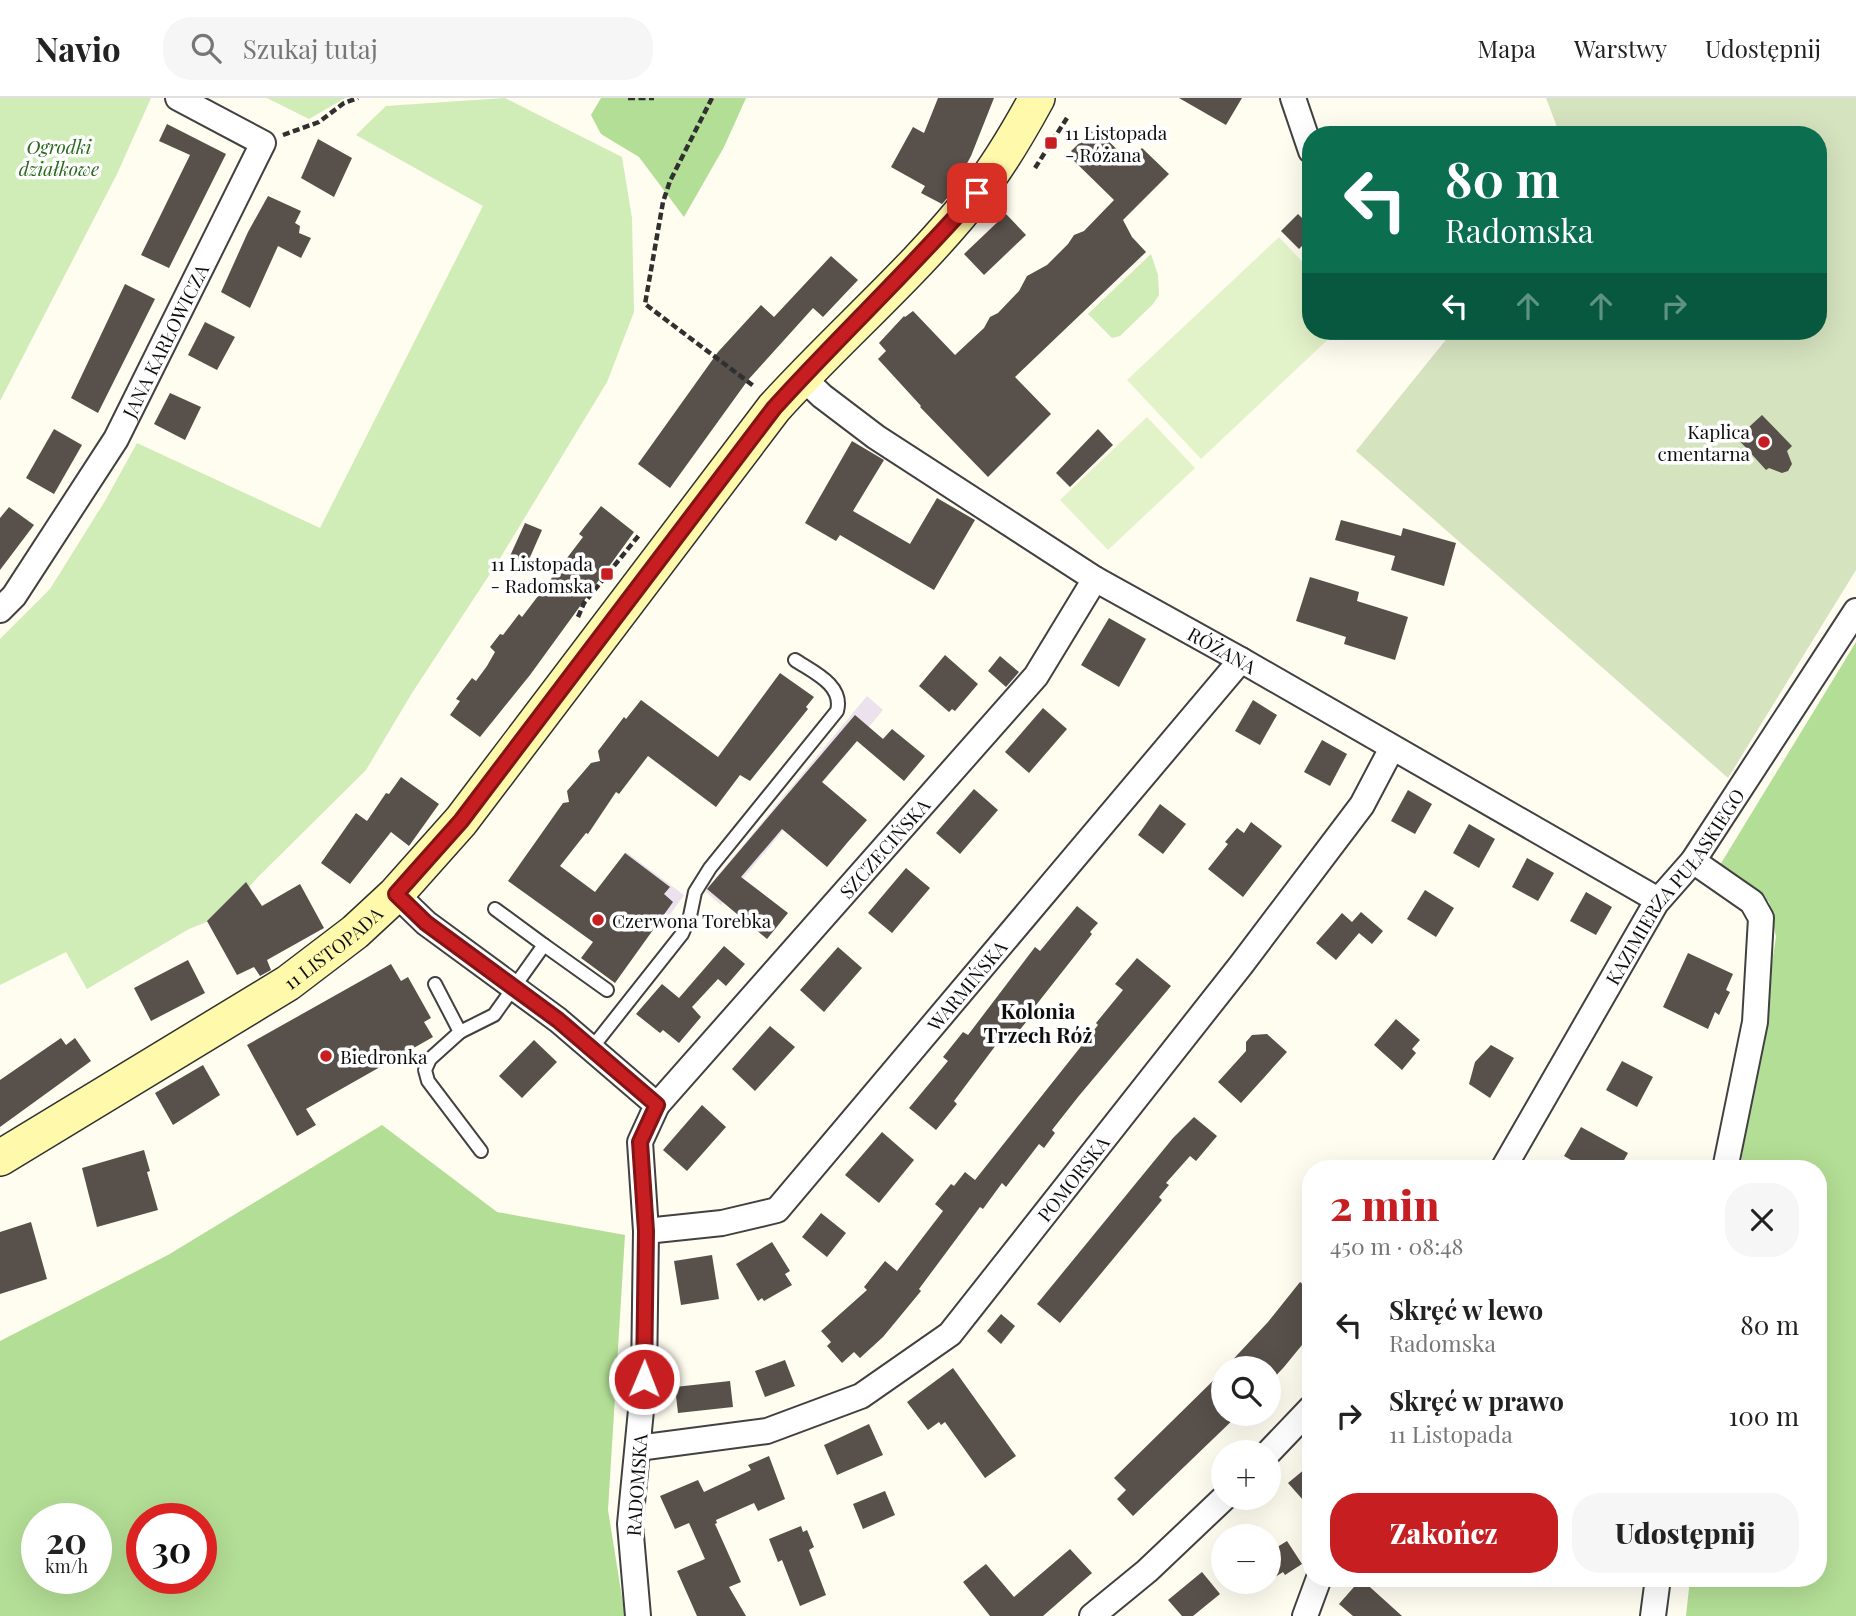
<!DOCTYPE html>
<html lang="pl">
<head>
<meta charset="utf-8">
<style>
	:root { --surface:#fff; --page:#f6f6f6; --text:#222; --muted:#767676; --line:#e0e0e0; --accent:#c61e21 }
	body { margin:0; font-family:"Playfair Display",serif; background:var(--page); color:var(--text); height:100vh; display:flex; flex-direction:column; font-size:26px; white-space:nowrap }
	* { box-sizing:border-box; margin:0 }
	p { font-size:23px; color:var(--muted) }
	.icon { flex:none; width:38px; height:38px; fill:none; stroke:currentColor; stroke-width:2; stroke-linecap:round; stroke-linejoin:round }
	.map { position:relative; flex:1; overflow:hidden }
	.sheet { position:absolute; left:1302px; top:1062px; width:525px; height:427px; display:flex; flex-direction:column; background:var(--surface); border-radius:28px; box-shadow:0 7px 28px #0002 }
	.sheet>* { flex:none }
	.guide { position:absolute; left:1302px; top:28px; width:525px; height:214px; border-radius:28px; box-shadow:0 7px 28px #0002; background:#0b6e4f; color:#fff; overflow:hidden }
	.fabs { position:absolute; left:1211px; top:1258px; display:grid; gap:14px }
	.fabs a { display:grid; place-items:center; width:70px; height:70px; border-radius:50%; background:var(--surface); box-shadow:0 7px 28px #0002; font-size:35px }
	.speed { position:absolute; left:21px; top:1405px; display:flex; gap:14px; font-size:35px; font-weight:700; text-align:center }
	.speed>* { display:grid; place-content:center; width:91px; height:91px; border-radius:50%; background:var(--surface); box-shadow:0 7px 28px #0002; line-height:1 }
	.speed small { font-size:18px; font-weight:400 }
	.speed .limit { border:10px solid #d22; background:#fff; color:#111 }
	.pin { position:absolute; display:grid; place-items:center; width:60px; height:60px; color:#fff; margin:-30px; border-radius:14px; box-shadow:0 4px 10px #0006 }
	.me { position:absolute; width:77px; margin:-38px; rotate:1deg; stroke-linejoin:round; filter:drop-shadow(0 0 5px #0008) }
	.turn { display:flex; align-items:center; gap:24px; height:147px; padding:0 28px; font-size:32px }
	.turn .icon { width:91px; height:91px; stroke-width:2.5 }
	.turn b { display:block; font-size:49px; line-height:60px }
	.lanes { display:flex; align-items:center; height:66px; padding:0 28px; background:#0003; justify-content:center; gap:35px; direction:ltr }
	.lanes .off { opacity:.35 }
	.round { display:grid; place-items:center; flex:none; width:74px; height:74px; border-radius:28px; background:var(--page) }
	.headline { display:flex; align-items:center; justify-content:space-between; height:119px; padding:0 28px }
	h1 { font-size:42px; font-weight:800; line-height:52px; color:var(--accent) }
	.action { display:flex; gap:14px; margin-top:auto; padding:14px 28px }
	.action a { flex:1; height:80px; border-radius:28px; background:var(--accent); color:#fff; font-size:28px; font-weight:800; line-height:80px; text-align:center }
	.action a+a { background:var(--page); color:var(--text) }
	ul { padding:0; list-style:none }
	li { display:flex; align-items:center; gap:21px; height:91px; padding:0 28px }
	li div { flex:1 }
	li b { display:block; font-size:26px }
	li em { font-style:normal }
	header { display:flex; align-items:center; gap:42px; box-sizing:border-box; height:98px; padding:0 35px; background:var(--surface); border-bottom:2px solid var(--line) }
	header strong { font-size:33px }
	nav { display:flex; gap:38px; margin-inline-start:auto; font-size:24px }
	.search { width:490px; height:63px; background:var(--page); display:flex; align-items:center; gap:18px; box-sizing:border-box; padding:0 24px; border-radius:28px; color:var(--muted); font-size:26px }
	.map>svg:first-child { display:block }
	.industrial { fill:#ece2ed }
	.green { fill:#d0ecb7 }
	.forest { fill:#b3de95; fill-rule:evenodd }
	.cemetery { fill:#d6e3bf }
	.pitch { fill:#e3f3c9 }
	.building { fill:#58504a }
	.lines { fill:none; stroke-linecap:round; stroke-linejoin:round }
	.lane-casing { stroke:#414141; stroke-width:16 }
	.street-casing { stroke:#414141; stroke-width:28 }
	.secondary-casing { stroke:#303030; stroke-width:38 }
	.path { stroke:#303030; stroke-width:4.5; stroke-dasharray:7 3.5; stroke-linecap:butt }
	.lane { stroke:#fff; stroke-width:12 }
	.street { stroke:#fff; stroke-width:24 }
	.secondary { stroke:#fff9ab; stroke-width:35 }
	.route-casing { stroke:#811415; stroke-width:18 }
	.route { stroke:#c61e21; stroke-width:12 }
	.poi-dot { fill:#c61e21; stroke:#fff; stroke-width:2.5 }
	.labels { text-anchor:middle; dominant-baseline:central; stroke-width:7; stroke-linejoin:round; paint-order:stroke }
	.poi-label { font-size:19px; fill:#0e0e0e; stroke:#fff; text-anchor:start }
	.park-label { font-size:19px; font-style:italic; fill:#286a1b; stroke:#fff }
	.street-label { font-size:19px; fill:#0e0e0e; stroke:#fff }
	.neighbourhood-label { font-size:21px; font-weight:bold; fill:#0e0e0e; stroke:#fff }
</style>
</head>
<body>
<header>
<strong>Navio</strong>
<div class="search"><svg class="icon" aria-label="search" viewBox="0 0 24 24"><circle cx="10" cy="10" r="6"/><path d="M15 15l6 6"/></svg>Szukaj tutaj</div>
<nav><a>Mapa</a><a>Warstwy</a><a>Udostępnij</a></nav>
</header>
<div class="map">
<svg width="1856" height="1518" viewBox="0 0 1856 1518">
	<rect width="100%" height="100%" fill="#fffcf0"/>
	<!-- industrial -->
	<g class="industrial">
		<path d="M867,598L883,612L721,807L705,793Z"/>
		<path d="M626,754L684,797L669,818L611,774Z"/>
	</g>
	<!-- green -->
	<g class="green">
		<path d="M0,0H151L117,76L0,303Z"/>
		<path d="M267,0H345L309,21Z"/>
		<path d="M505,0L622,59L632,120L634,214L607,284L499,462L412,595L366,672L258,779L224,817L189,831L87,891L66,854L0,887V541L50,491L105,403L137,345L320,430L483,108L356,37L386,8Z"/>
		<path d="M1151,156L1158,177L1159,197L1153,206L1120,238L1112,240L1088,216Z"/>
	</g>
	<!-- forest -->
	<g class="forest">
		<path d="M601,0H746L724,49L684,119L639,59L601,36L591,17Z"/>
		<path d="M1856,544V1518H1686L1690,1481L1818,1480V1071H1740L1776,839L1769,804L1720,767Z"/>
		<path d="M382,1027L497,1114L625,1137L608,1412L625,1518H0V1243L168,1157ZM37,1421H96V1480H37ZM142,1421H201V1480H142Z"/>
	</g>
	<!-- cemetery -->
	<path class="cemetery" d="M1546,0H1856V472L1728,680L1356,353L1453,233H1818V37H1560Z"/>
	<!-- pitch -->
	<g class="pitch">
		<path d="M1279,139L1311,173V233H1337L1201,361L1127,282Z"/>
		<path d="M1147,319L1195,370L1108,452L1060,402Z"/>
	</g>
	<!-- building -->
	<g class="building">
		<path d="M938,0H994L971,58L950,97L942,106L921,95L925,88L891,69L913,29L924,35Z"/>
		<path d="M1179,0H1242L1226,27Z"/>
		<path d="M167,26L226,56L169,170L141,157L190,57L159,43Z"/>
		<path d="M1097,32L1129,63L1142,50L1169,76L1123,122L1132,139L1146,154L1015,279L1051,316L988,379L920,309L921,308L878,261L886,253L879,245L904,218L905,219L913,213L955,257L984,230L990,219L998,215L1019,193L1027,178L1047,167L1068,146L1074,137L1084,133L1114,102L1070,59L1073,55L1071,53L1092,33L1094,35Z"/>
		<path d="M318,41L352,60L334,99L301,80Z"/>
		<path d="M268,98L301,113L295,125L300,128L299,135L311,140L301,160L278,148L250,210L221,194L248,134Z"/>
		<path d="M1006,116L1026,137L984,177L964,156Z"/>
		<path d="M1298,116L1311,129V139L1299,151L1281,133Z"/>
		<path d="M831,158L858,182L823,219L813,210L748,282L670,390L638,366L718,254L761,207L774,219Z"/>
		<path d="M125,186L155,201L98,315L71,300Z"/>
		<path d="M205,224L235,239L217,272L188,257Z"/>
		<path d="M170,295L201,309L185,342L154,326Z"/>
		<path d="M1762,317L1792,348L1787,353L1792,366L1788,373L1782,375L1769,370L1766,372L1737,340Z"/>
		<path d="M54,331L82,347L54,396L26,380Z"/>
		<path d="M1098,331L1113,347L1070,389L1056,375Z"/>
		<path d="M852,343L884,362L853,413L910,446L937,400L975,422L934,492L840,437L836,443L805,425Z"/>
		<path d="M601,408L634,434L530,577L480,639L450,617L460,603L456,601L472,580L476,583L487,568L495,554L490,549L500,536L503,537L519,516L522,519L583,439L579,436Z"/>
		<path d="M9,409L34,427L0,472V420Z"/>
		<path d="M1341,422L1401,438L1403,430L1456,445L1444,488L1391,472L1395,458L1335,442Z"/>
		<path d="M525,425L542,432L527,466L510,458Z"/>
		<path d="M1310,479L1359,494L1357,503L1408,519L1395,562L1344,546L1346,539L1296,523Z"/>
		<path d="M1109,520L1146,541L1119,589L1081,567Z"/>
		<path d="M945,557L978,586L955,613L952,611L949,614L919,588Z"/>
		<path d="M1000,558L1019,574L1006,589L988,573Z"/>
		<path d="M780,575L814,599L806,609L808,611L750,683L740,677L716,709L648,658L619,696L616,694L588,736L586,735L560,768L595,794L625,755L670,789L664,796L673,804L615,885L581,860L593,844L508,783L563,705L569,704L567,693L591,665L600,663L598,653L624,619L626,621L641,602L718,659Z"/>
		<path d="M1253,602L1277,617L1260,647L1235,633Z"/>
		<path d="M1043,610L1067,631L1029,675L1005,654Z"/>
		<path d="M855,617L883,641L892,631L925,658L904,683L857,643L822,684L867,722L847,745L827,769L782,731L741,779L788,815L767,841L707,791Z"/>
		<path d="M1322,642L1347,656L1330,688L1304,674Z"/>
		<path d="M401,679L439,706L409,748L391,734L350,786L321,765L356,715L367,723L386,695L389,696Z"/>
		<path d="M974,691L998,712L960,756L936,735Z"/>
		<path d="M1408,692L1432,706L1415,736L1391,723Z"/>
		<path d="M1160,706L1186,726L1163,756L1138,737Z"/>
		<path d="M1251,724L1282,748L1243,799L1208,771L1228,746L1225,744L1237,730L1244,735Z"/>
		<path d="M1469,726L1495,741L1479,770L1453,755Z"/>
		<path d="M1527,760L1554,775L1538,803L1512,789Z"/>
		<path d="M906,770L930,790L892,835L868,815Z"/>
		<path d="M246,784L262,808L300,786L324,830L267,862L271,872L260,878L254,869L237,877L207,823Z"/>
		<path d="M1425,792L1454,810L1436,839L1407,821Z"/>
		<path d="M1586,794L1612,809L1596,837L1570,823Z"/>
		<path d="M1077,808L1098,825L1090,834L1092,836L1029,916L1031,918L1009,945L1002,939L954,1003L957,1006L936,1032L909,1010L948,963L943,959L963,934L968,937L1035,849L1040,853Z"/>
		<path d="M1361,814L1383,833L1372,846L1359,835L1336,862L1316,845L1342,815L1352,824Z"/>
		<path d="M724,848L745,866L726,888L718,881L692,909L701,919L679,945L663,932L660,935L636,916L662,886L679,900Z"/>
		<path d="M838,849L862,870L824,914L800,892Z"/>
		<path d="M1688,855L1733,876L1726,892L1730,894L1725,904L1719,917L1715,914L1708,931L1663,909Z"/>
		<path d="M1137,860L1171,888L1078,999L1052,1032L1055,1035L1044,1050L1039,1046L1006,1089L1002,1085L983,1111L980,1109L919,1191L921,1193L883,1239L860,1260L854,1254L842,1265L827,1248L831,1244L821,1233L867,1192L864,1189L885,1163L897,1173L943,1113L935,1106L951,1086L954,1088L965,1074L975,1082L1098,927L1096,925L1123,892L1115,886Z"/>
		<path d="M188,862L205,895L151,923L134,890Z"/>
		<path d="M391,866L401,883L408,879L431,920L424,924L433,939L306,1011L316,1027L297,1038L247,947Z"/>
		<path d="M1396,921L1420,942L1412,951L1416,955L1402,972L1374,947Z"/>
		<path d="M770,928L795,949L755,993L732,971Z"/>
		<path d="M1267,936L1287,954L1241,1005L1218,984L1246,953V944L1252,937Z"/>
		<path d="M61,940L66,947L75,940L91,963L0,1029V982Z"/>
		<path d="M534,942L557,964L522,1000L499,978Z"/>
		<path d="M1491,947L1514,960L1490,1000L1469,986L1475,964Z"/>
		<path d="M1622,963L1653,979L1637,1009L1606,992Z"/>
		<path d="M203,967L220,997L173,1027L155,995Z"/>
		<path d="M702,1007L726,1029L687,1073L663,1052Z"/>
		<path d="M1194,1019L1217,1038L1196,1063L1190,1058L1166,1085L1169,1087L1159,1099L1162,1102L1060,1225L1037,1206L1173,1040Z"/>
		<path d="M1581,1029L1628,1055L1619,1071H1587L1564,1058Z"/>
		<path d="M882,1034L914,1062L879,1105L845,1077Z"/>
		<path d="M144,1052L150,1073L147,1074L158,1112L97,1129L82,1070Z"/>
		<path d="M821,1115L846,1135L827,1159L802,1139Z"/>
		<path d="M31,1124L47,1181L0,1196V1134Z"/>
		<path d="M772,1144L790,1173L785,1176L792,1187L764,1203L762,1200L758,1203L736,1166Z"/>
		<path d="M712,1157L719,1201L681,1207L674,1163Z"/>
		<path d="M1300,1184L1311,1193V1236L1284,1269L1269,1285V1270H1225L1268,1224Z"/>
		<path d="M1001,1216L1015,1228L1001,1246L987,1233Z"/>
		<path d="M785,1262L795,1288L765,1299L755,1273Z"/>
		<path d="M953,1270L1016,1358L985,1380L945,1324L941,1327L939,1324L928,1332L907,1304Z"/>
		<path d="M1223,1273V1316H1239L1133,1418L1117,1401L1126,1392L1114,1380Z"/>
		<path d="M730,1283L733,1309L678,1315L675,1289Z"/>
		<path d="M869,1326L883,1357L837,1377L824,1347Z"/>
		<path d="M769,1358L785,1401L758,1413L754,1405L716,1422L717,1425L715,1426L741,1484L729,1489L746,1518H697L677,1473L705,1461L689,1425L675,1431L660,1398L698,1382L704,1394L751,1372L748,1367Z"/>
		<path d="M1311,1366V1411L1288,1385Z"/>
		<path d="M885,1393L895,1417L863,1431L853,1406Z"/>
		<path d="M801,1428L803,1434L807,1432L814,1449L809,1452L826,1497L800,1508L782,1462L778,1464L769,1441Z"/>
		<path d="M1287,1443L1302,1466L1285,1477L1283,1474L1269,1483V1454Z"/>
		<path d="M1070,1451L1092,1475L1043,1518H990L963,1484L986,1466L1014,1499Z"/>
		<path d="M1202,1474L1220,1496L1193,1518H1182L1168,1502Z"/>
		<path d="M1361,1481L1402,1518H1353L1339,1506Z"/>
	</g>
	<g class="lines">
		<defs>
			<g id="lane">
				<path d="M495,811L544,847"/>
				<path d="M435,886L460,934L494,917L544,847L607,892"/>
				<path d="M460,934L430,961L425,972L428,983L481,1053"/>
				<path d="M591,951L682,836L690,818L695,794L710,770L837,613C844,587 813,574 795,562"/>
			</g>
			<g id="street">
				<path d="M1293,0L1311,53"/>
				<path id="s1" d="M802,279L822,298L876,339L1095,481L1241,562L1658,802"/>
				<path id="s2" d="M0,512L14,498L116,341L263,45L178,0"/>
				<path d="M1693,763L1752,804L1761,820L1755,924L1725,1071"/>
				<path d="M396,796L426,825L558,922L657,1007L640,1044L646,1133L644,1281L630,1426L638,1518"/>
				<path id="s3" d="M657,1007L1036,578L1095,481"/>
				<path id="s4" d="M1503,1071L1656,805L1693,763L1856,513"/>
				<path id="s5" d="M646,1133L722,1125L777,1112L1241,562"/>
				<path id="s6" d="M638,1350L767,1333L861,1298L950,1236L1241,867L1362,707L1392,650"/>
				<path d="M1269,1354L1311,1310"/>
				<path d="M1092,1518L1147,1473L1224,1400"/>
				<path d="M1305,1518L1319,1480"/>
				<path d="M1653,1518L1658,1480"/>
			</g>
			<g id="secondary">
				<path id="s7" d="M0,1060L288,885L355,834L396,796L461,723L774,310C840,237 916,173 977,95C1000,66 1019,33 1037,0"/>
			</g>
		</defs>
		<!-- lane casing -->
		<use href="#lane" class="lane-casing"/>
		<!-- street casing -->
		<use href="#street" class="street-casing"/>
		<!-- secondary casing -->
		<use href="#secondary" class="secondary-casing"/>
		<!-- path -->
		<g class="path">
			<path d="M628,0H654"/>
			<path d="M712,0L670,83L663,104L645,206L755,289"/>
			<path d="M283,37L319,24L344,5L358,0"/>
			<path d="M1035,70L1067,20"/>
			<path d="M578,519L584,505L640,436"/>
		</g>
		<!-- lane -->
		<use href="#lane" class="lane"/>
		<!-- street -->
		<use href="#street" class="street"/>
		<!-- secondary -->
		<use href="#secondary" class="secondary"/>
	</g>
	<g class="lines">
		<defs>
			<path id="route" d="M644,1281L646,1133L640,1044L657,1007L558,922L426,825L396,796L461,723L774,310C840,237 912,170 977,95"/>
		</defs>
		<!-- route casing -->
		<use href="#route" class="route-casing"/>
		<!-- route -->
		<use href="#route" class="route"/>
	</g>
	<!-- markers -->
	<g class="poi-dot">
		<rect x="1044" y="38" width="14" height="14" rx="3.5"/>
		<circle cx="1764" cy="344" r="7"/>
		<rect x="600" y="469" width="14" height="14" rx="3.5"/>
		<circle cx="598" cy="822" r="7"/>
		<circle cx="326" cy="958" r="7"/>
	</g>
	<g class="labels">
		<!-- poi labels -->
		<g class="poi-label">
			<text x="1065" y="34">11 Listopada<tspan x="1065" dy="22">- Różana</tspan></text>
			<text x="1750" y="333" text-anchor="end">Kaplica<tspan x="1750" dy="22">cmentarna</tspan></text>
			<text x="593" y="465" text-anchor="end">11 Listopada<tspan x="593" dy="22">- Radomska</tspan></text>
			<text x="612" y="822">Czerwona Torebka</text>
			<text x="340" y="958">Biedronka</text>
		</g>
		<!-- park labels -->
		<g class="park-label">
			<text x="59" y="48">Ogrodki<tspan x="59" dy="22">działkowe</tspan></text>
		</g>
		<!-- street labels -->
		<g class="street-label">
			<text stroke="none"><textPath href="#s2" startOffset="317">JANA KARŁOWICZA</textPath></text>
			<text stroke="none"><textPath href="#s1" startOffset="502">RÓŻANA</textPath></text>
			<text stroke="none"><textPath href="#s3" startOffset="343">SZCZECIŃSKA</textPath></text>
			<text stroke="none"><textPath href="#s4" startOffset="331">KAZIMIERZA PUŁASKIEGO</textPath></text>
			<text stroke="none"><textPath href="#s7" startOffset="394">11 LISTOPADA</textPath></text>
			<text stroke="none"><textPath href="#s5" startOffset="427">WARMIŃSKA</textPath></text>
			<text stroke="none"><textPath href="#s6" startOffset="537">POMORSKA</textPath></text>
			<text transform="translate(636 1387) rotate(-86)">RADOMSKA</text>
		</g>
		<!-- neighbourhood labels -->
		<g class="neighbourhood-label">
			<text x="1038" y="912">Kolonia<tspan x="1038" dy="24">Trzech Róż</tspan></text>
		</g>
	</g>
</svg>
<div class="fabs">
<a><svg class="icon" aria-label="search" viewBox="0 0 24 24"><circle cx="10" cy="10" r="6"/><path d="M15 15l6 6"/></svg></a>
<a>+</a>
<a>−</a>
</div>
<div class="speed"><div>20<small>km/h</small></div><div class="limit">30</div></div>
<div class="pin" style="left:977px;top:95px;background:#d93025"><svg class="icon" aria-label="arrive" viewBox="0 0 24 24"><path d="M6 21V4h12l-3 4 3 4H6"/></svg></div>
<svg class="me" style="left:644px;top:1281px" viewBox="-20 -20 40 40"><circle r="17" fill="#c61e21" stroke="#fff" stroke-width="3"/><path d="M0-11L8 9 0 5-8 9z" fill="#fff"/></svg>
<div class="guide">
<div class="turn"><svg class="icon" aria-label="left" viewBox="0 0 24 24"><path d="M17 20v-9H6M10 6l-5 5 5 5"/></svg><div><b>80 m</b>Radomska</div></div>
<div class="lanes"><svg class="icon" aria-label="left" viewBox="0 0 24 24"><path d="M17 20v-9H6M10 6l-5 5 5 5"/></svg><svg class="icon off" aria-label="ahead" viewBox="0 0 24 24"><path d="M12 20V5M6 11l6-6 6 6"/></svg><svg class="icon off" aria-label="ahead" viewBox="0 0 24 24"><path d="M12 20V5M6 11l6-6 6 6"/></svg><svg class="icon off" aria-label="right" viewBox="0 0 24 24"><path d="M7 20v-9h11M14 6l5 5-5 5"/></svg></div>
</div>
<section class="sheet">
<div class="headline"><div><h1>2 min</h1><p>450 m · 08:48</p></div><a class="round"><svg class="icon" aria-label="close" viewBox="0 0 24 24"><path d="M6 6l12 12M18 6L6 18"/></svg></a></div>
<ul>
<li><svg class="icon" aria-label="left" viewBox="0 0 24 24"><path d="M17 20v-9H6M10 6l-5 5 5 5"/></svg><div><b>Skręć w lewo</b><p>Radomska</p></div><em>80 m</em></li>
<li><svg class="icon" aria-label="right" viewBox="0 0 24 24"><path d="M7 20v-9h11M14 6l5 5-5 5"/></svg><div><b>Skręć w prawo</b><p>11 Listopada</p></div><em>100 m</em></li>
</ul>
<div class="action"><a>Zakończ</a><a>Udostępnij</a></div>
</section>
</div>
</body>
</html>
